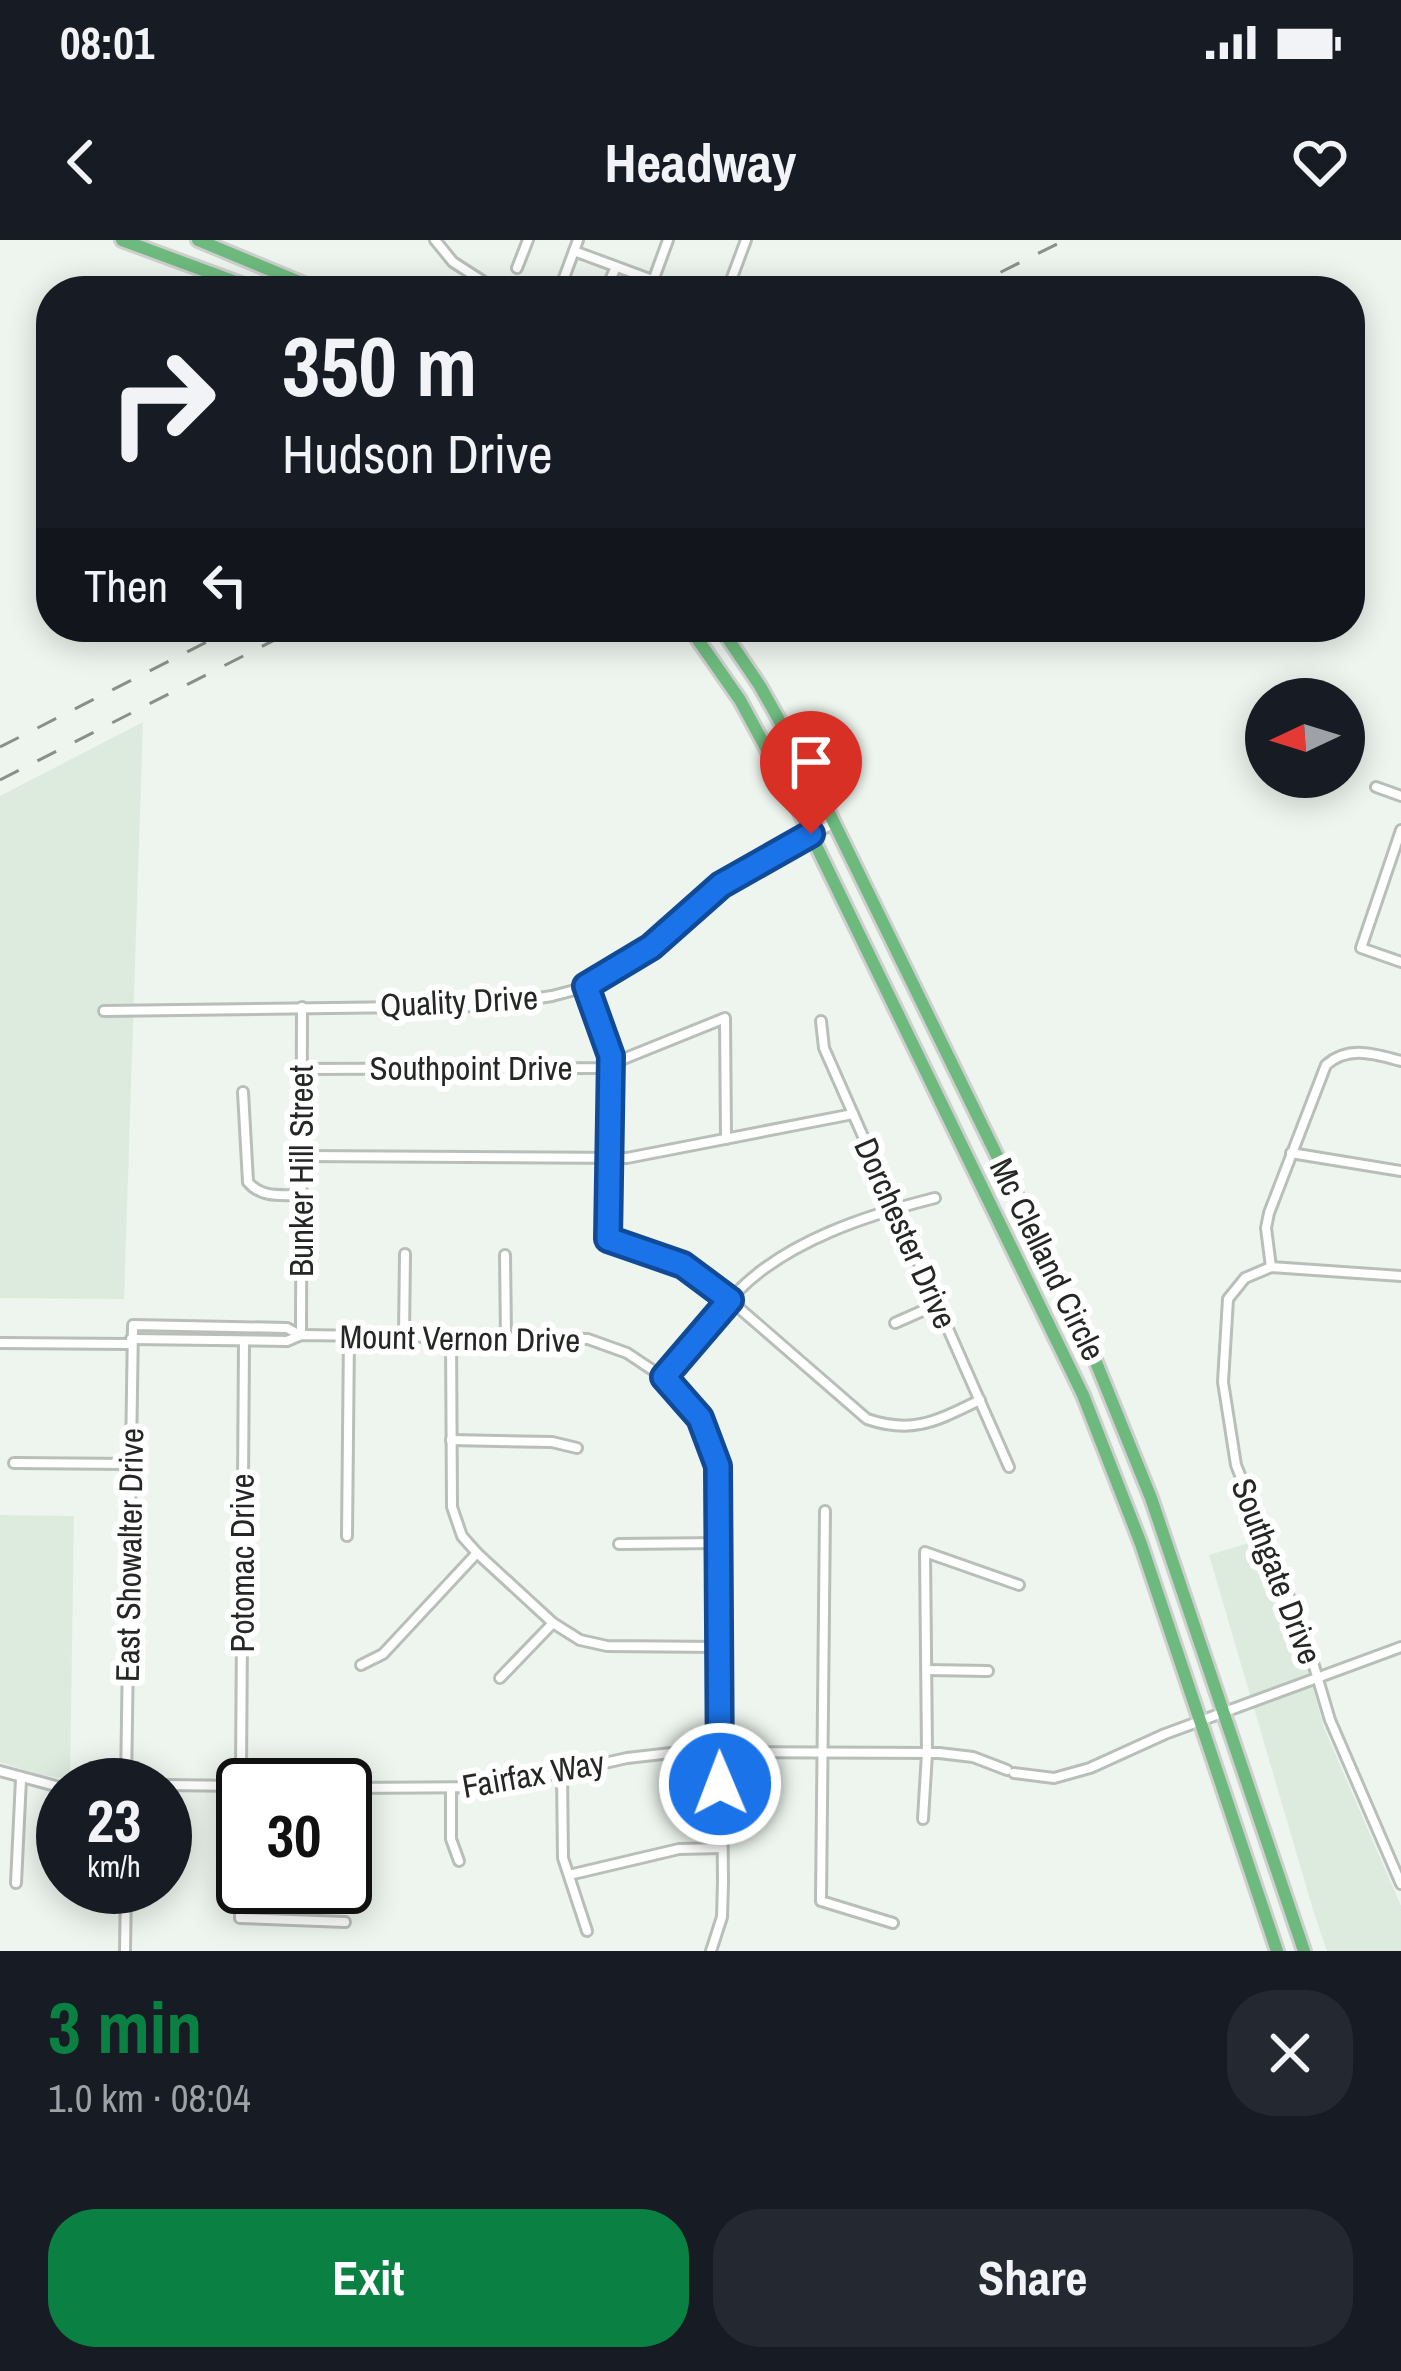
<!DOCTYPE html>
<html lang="en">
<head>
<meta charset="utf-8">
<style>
	:root { --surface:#171b24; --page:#242831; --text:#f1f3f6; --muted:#9ea1a6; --accent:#0b8043 }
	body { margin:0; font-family:"Archivo Narrow",sans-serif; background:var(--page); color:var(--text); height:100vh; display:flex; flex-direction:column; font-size:45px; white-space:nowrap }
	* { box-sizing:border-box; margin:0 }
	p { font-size:39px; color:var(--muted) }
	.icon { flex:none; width:66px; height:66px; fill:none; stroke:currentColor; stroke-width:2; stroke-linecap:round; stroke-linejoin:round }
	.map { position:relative; height:1711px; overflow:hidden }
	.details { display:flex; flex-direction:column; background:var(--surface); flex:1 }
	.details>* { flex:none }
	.hud { position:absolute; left:36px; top:36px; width:1329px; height:366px; border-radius:48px; box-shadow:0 6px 30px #0003; background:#171b24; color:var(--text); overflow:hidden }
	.needle { width:78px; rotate:266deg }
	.controls { position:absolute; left:1245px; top:438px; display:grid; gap:24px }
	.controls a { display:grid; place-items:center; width:120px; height:120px; border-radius:50%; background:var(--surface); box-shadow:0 6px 30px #0003; font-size:60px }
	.speed { position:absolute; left:36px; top:1518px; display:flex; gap:24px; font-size:60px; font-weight:700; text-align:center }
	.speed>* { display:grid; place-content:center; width:156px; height:156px; border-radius:50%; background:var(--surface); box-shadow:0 6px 30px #0003; line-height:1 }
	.speed small { font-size:30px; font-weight:400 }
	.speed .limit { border:6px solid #111; border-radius:18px; background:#fff; color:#111 }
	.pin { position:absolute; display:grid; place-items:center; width:102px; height:102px; color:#fff; margin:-123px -51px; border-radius:50% 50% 50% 0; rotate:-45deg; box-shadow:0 0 12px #0007 }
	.pin .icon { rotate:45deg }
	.me { position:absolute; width:132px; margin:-66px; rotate:359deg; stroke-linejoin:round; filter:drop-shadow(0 0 9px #0008) }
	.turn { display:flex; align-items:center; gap:42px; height:252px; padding:0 48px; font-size:54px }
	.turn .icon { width:156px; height:156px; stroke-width:2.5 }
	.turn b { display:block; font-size:84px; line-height:102px }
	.then { display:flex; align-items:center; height:114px; padding:0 48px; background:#0003; gap:24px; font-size:45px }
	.round { display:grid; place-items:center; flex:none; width:126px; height:126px; border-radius:48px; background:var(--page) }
	.overview { display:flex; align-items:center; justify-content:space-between; height:204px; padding:0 48px }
	h1 { font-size:72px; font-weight:700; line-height:90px; color:var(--accent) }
	.button { display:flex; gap:24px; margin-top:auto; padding:24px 48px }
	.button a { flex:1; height:138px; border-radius:48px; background:var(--accent); color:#fff; font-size:48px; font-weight:700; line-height:138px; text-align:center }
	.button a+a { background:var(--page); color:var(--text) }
	.status { display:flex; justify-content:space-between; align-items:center; height:84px; padding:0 60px; background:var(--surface); direction:ltr }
	.status svg { height:33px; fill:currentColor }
	header { display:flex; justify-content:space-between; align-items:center; height:156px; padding:0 48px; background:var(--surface); font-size:54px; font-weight:700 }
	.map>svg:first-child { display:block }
	.built { fill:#ddebdf }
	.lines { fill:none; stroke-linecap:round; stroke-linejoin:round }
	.street-casing { stroke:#b8bfb9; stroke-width:14 }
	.highway-casing { stroke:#cfcfcf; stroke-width:18 }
	.street { stroke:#fff; stroke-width:8 }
	.highway { stroke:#6eba7e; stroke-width:12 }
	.rail { stroke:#8a8f8a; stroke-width:3; stroke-dasharray:21 21; stroke-linecap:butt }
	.route-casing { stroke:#114b97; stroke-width:30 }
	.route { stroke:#1a73e8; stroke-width:21 }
	.labels { text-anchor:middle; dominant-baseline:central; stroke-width:12; stroke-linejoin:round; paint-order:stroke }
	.street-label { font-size:33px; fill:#242724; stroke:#fff }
</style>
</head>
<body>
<div class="status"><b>08:01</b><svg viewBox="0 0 49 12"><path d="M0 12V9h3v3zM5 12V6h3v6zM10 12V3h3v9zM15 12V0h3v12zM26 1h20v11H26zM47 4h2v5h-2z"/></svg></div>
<header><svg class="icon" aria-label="back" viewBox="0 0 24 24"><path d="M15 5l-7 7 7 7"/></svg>Headway<svg class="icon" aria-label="heart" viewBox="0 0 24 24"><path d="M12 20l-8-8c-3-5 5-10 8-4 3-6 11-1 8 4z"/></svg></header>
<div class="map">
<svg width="1401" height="1711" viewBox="0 0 1401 1711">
	<rect width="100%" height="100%" fill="#edf5ee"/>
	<!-- built -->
	<g class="built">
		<path d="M143,482L124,1059L0,1058V556Z"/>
		<path d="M0,1275L74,1276L70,1539L40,1535L0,1522Z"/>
		<path d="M1255,1301L1303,1413L1324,1488L1401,1666V1711H1327L1314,1673L1209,1315Z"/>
	</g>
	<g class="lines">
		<defs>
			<g id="street">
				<path d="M435,0L453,22L498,51"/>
				<path d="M574,11L682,51"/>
				<path d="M517,28L528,0"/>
				<path d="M653,41L668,0"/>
				<path d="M553,51L561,46L578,0"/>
				<path d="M605,51L616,27"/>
				<path d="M727,51L746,0"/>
				<path d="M1376,547L1401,556"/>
				<path d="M1401,590L1361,708L1401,722"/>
				<path d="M586,747L611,816L608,999L701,1035L867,1179C914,1195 938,1180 980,1160"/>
				<path d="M104,771L486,766L552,756L586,747L631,720L721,645L834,583"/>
				<path d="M821,781L824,808L1009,1227"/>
				<path d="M301,829L601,828L725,778L726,899"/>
				<path d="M243,852L248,942C261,958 281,955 300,955"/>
				<path d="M1291,913L1401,931"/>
				<path d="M301,916L627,918L853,874"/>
				<path d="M505,1015L506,1097"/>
				<path d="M1271,1027L1266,988L1269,973L1326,825C1349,805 1374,814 1401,821"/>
				<path d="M1401,1036L1271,1027L1245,1038L1228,1059L1223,1142L1236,1225L1306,1399L1330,1480L1401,1644"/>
				<path d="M895,1083L938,1064"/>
				<path d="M301,1095L302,767"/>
				<path d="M404,1096L405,1014"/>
				<path d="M451,1096L452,1267L462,1296L477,1313L553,1383L580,1400L607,1406L719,1407"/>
				<path d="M131,1099L287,1101L301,1095L588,1099L627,1113L672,1143L700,1178L719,1226L723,1642L722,1677L711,1711"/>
				<path d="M244,1101L240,1678L345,1682"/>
				<path d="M0,1103L131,1104"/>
				<path d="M664,1137C688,1109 711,1078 737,1052C787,1001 867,975 935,958"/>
				<path d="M451,1200L552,1202L577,1208"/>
				<path d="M14,1223L130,1224"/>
				<path d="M825,1271L821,1661L893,1683"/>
				<path d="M347,1296L349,1096"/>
				<path d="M619,1304L720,1303"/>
				<path d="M361,1425L383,1414L477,1313"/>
				<path d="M927,1430L988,1431"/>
				<path d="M500,1438L553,1383"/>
				<path d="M0,1531L63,1548"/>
				<path d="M562,1533L563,1618L587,1691"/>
				<path d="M1014,1533L1054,1538L1090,1528L1165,1494L1401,1407"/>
				<path d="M126,1545L133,1085L287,1088L300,1095"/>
				<path d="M165,1545L242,1546"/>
				<path d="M345,1548L498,1547L627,1518L680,1512L939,1513L973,1517L1007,1530"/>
				<path d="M451,1549V1599L459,1621"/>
				<path d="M923,1579L927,1513L925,1312L1019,1345"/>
				<path d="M569,1635L679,1609L722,1608"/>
				<path d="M16,1643L21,1539"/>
				<path d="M125,1711L126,1647"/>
			</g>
			<g id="highway">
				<path d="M122,0L260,51"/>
				<path d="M198,0L321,51"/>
				<path d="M689,387L740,460L793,558L1083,1155L1141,1304L1277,1711"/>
				<path d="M720,387L760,446L816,546L1087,1100L1151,1258L1304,1711"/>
			</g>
		</defs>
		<!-- street casing -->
		<use href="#street" class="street-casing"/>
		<!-- highway casing -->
		<use href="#highway" class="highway-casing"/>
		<!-- street -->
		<use href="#street" class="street"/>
		<!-- highway -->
		<use href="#highway" class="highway"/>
		<!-- rail -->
		<g class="rail">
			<path d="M963,51L1065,0"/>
			<path d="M0,507L236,387"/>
			<path d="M0,540L300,387"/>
		</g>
	</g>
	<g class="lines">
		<defs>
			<path id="route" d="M720,1544L718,1226L700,1178L664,1137L730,1060L683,1025L608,999L611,816L586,746L651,707L721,645L811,594"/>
		</defs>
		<!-- route casing -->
		<use href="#route" class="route-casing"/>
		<!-- route -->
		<use href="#route" class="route"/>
	</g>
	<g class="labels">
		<!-- street labels -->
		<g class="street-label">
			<text transform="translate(459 761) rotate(-3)">Quality Drive</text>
			<text x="471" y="828">Southpoint Drive</text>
			<text transform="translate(301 931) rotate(-90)">Bunker Hill Street</text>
			<text transform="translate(906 993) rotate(66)">Dorchester Drive</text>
			<text transform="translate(1048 1019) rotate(64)">Mc Clelland Circle</text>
			<text transform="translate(460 1098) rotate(1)">Mount Vernon Drive</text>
			<text transform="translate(129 1315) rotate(-89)">East Showalter Drive</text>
			<text transform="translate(242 1323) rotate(-90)">Potomac Drive</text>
			<text transform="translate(1277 1331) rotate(69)">Southgate Drive</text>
			<text transform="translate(533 1534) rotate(-10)">Fairfax Way</text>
		</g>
	</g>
</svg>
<div class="controls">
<a><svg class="needle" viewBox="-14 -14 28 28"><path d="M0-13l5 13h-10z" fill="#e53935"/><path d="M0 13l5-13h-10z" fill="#9ea1a6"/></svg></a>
</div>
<div class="speed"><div>23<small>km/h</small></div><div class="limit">30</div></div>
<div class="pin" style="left:811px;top:594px;background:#d93025"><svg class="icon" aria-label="arrive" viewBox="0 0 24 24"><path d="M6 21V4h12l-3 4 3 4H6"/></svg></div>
<svg class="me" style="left:720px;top:1544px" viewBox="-20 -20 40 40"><circle r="17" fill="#1a73e8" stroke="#fff" stroke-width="3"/><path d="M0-11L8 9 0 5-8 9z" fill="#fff"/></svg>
<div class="hud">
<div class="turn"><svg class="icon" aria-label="right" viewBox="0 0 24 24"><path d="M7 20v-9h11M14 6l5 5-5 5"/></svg><div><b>350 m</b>Hudson Drive</div></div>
<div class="then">Then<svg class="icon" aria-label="left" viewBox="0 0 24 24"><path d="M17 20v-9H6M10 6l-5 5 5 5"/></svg></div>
</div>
</div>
<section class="details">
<div class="overview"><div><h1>3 min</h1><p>1.0 km · 08:04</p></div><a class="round"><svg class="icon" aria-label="close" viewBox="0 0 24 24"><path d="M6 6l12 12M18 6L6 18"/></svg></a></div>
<div class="button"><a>Exit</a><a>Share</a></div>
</section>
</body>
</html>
